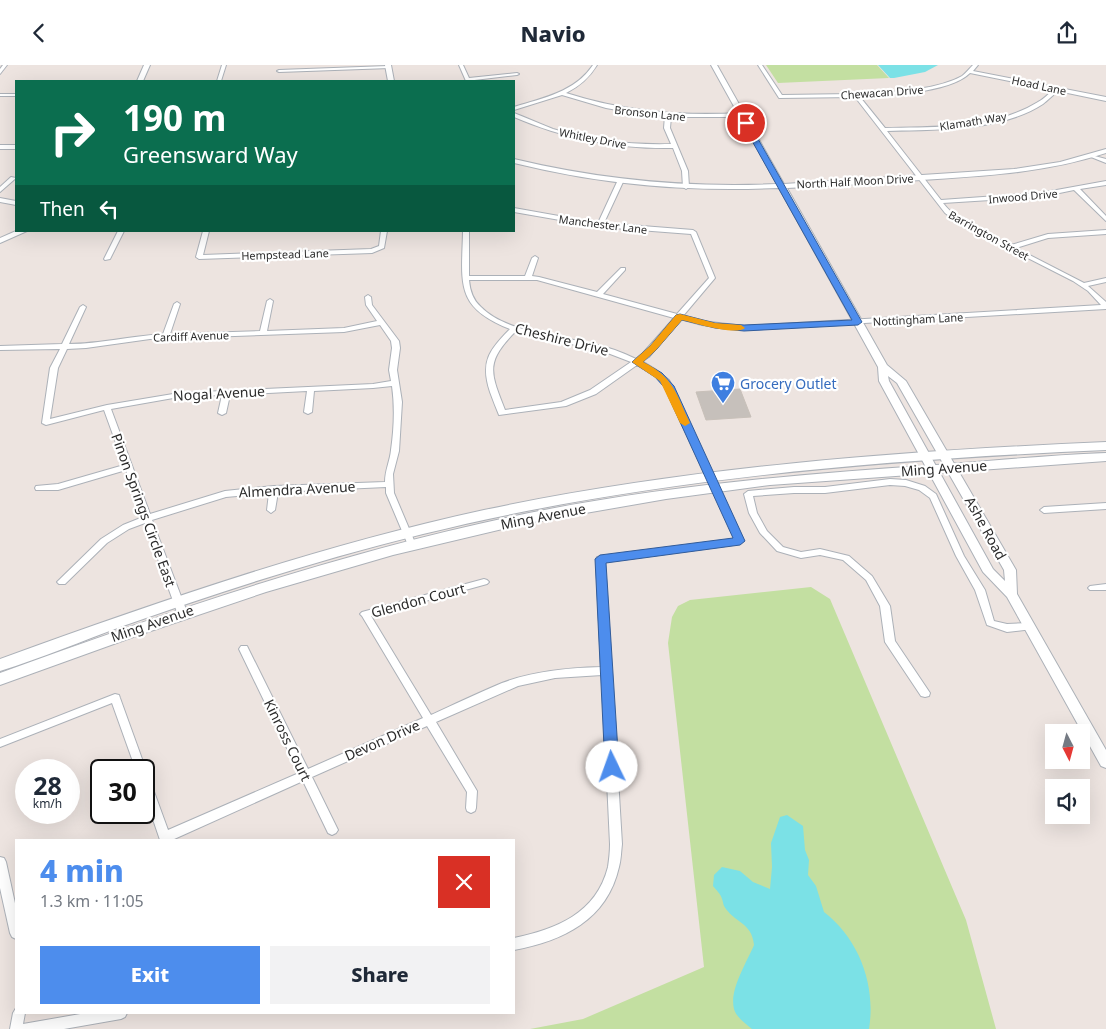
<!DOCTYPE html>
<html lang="en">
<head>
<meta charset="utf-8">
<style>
	:root { --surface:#fff; --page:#f2f2f3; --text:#1f2937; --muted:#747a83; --accent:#4d8ded }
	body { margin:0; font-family:"Noto Sans",sans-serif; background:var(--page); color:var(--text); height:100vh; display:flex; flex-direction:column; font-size:19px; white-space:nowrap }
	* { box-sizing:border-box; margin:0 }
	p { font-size:16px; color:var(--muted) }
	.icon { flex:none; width:28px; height:28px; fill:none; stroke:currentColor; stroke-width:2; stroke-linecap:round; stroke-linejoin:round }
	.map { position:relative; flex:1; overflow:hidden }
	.sheet { position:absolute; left:15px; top:774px; width:500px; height:175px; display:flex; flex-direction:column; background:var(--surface); border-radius:0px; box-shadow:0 5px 20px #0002 }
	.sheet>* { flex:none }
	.banner { position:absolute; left:15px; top:15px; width:500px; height:152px; border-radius:0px; box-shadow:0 5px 20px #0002; background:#0b6e4f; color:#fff; overflow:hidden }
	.needle { width:32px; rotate:174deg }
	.controls { position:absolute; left:1045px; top:659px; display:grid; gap:10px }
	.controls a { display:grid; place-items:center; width:45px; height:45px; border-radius:0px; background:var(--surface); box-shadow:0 5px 20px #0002; font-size:25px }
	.speed { position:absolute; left:15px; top:694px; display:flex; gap:10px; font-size:25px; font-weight:700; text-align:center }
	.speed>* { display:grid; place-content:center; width:65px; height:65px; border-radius:50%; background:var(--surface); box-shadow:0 5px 20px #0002; line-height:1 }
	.speed small { font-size:12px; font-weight:400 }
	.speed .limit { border:2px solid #111; border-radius:8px; background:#fff; color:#111 }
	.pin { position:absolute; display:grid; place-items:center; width:42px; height:42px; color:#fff; margin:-21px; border:2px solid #fff; border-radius:50%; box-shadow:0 1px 5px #0007 }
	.me { position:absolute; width:55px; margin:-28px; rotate:357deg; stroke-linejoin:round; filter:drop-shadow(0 0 4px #0008) }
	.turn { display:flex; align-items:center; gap:18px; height:105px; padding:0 25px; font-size:22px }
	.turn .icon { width:65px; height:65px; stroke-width:2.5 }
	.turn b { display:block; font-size:35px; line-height:42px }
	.then { display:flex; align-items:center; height:48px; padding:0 25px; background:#0003; gap:10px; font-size:19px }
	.round { display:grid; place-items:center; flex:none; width:52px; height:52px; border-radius:0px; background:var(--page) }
	.overview { display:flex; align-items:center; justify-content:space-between; height:85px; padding:0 25px }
	h1 { font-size:30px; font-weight:800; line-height:38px; color:var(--accent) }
	.button { display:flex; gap:10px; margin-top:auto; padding:10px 25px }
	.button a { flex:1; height:58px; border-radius:0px; background:var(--accent); color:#fff; font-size:20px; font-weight:800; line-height:58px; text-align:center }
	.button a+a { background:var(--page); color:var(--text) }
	header { display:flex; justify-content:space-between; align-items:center; height:65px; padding:0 25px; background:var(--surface); font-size:22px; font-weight:800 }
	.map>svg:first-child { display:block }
	.green { fill:#c3dfa1 }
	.water { fill:#7be1e6 }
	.building { fill:#c6c0bb; stroke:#c8c0b9 }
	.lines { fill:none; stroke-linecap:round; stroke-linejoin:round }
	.minor-casing { stroke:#acb1b8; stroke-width:2 }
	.tertiary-casing { stroke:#acb1b8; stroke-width:2 }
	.secondary-casing { stroke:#acb1b8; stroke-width:2 }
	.minor { fill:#fff; fill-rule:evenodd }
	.tertiary { fill:#fff; fill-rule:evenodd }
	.secondary { fill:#fff; fill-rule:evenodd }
	.route { fill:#4d8ded; stroke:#325c9a }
	.slow { fill:#f59e0b }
	.labels { text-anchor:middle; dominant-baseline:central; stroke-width:4.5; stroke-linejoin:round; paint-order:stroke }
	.far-street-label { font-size:11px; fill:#2c2c2c; stroke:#fff }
	.street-label { font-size:14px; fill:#2c2c2c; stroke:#fff }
	.shop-label { font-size:14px; fill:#366cbe; stroke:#fff; text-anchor:start }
</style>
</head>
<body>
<header><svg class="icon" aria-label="back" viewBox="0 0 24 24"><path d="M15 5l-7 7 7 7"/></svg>Navio<svg class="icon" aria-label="share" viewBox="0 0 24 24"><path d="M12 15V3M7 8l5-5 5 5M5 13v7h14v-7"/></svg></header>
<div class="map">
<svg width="1106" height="964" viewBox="0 0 1106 964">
	<rect width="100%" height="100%" fill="#ede4e0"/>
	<!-- green -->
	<g class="green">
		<path d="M766,0H877L889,13L778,18Z"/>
		<path d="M811,522L830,534L966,855L996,964H530L583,954L704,902L668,578L672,552L678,541L690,535Z"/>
	</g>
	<!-- water -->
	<g class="water">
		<path d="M878,0H938L925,7L894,13H890Z"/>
		<path d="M787,750L803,761L805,785L809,795L808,810L816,821L824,847C860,875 876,921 869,964H752C746,959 736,952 734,944C729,925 747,897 754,880C752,857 734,858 724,841C723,839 723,836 722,834C721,829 716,825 713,821L714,810L722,802L740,806L753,817L770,824L772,802L771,778L780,752Z"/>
	</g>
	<!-- building -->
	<path class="building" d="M740,324L751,352L706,355L696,327Z"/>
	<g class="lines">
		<defs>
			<g id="minor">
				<path d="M3,0H7L0,9V4Z"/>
				<path d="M222,0H226L221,16H217Z"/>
				<path d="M459,0H463L469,13L517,8L519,9L517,10L466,16Z"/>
				<path d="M593,0H597C589,13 580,21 566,28C625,47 680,51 741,48L744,50L741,52H671L670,63L688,106L689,122L686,124L683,122L682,106L673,83C617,84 565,74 514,52V48C527,53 540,59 553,64C592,76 631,80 671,79L664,63L665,51L628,47L606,43L562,30L514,45V42C543,33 575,27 593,0Z"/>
				<path d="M758,0H762L782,30L853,29L855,28L858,29C888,27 935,26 962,11C966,8 970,3 973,0H978L973,6L1106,32V36L1058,26C1053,30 1048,35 1043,39C1003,66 934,65 887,66L941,135L1040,128L1106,116V120L1080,124L1106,151V156L1074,125L1040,132L943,138C959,159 988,168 1011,180L1048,169L1106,165V169L1048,173L1016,183L1084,218L1106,213V217L1088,221L1106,237V244L744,265L702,260L680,254L649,292L642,296L655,304L669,315L744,476L740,479L605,497L622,779C621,787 621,795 619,802C607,855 563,876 514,885V873C556,864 596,849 608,802C609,795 610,787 610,779L602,610L555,613L518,621L436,657L477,726L476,743L475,746L471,748L467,746L466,743L467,727L427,661L312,712L338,765L336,768L332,770L328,768L303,716L172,775H160L144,728V709L148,710L149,713L168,765L299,708L239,584L241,581H247L308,704L423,653L362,551L360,549L362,547L484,514L487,515L489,517L487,519L371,551L431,650C455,639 478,628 502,618C533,606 568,603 601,602L596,494L597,492L735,474L662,316L637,300L596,329L566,341L499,350C496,343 493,335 490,327C480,297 489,285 510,264C454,242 462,218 463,166H469V211H525L532,193L535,191L538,193L532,211L539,212L597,227L621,203H625V205L603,229L677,249L709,213L691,169L600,162L514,147V143L598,158L617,117L620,115L623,117L604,158L693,165L696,167L715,213L683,251L702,256L744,261L1101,240L1088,226L1073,216L957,157L945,148L855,32L779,33ZM970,8L1053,25C1048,29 1044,34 1038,37C994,64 935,62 885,63L860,32C888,30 950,28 970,8ZM469,215H537L674,253L643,288L636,294C622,287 608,282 593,279C560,271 505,267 481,242C473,235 470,226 469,215ZM516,266L605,287L631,297L590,325L561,337L505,345C490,307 485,297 516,266Z"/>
				<path d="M388,1L390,2V3L279,7L277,6L279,5Z"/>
				<rect x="0" y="29" width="16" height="2"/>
				<rect x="0" y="80" width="16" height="4"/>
				<path d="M1091,90L1106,94V98L1091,92Z"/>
				<path d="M11,112L16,113L0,127V122Z"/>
				<path d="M0,133L16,136V140L0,137Z"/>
				<path d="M118,166H124L110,194L105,195L104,194Z"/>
				<path d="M203,166H209L203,190L371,184L379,181L381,166H387L384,183L372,188L199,194L196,192Z"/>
				<path d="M368,230L371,232L372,240L399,276L400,283L397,305L402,337L399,386L393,409L394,428L416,480L415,482L412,483L408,480L386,428V422L278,427L275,445L271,448L267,445L269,428L226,432L152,455L187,547L185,549H179L177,547L145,458L129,464L107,478L65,519H59L57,517L59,515L101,474L123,460L143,452L126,405L58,425H36L35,423L36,421L58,419L124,400L104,345L46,360L42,358L50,303L60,284L0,285V281L62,279L80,242L83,240L86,242L69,279C100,279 131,271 163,269L174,239L177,237L180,239L170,269L260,266L267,236L270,234L273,236L267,266L344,263L377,256L366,240L365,232ZM380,260L391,276L392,283L389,305L391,316L373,319L179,328L107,340L50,354L58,303L67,284L86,283L150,274L344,267ZM392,321C395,342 394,364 391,385C390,396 385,405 385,417L274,421L225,426L150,449L111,344L179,332L222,330L218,348L222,350L226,348L230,330L307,326L304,347L308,349L312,347L314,326L373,323Z"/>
				<path d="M890,414L906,415L925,421L936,429L964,491L985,525L994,556L1007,559L1030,558L1033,560L1035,562L1033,564L1007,567L987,560L975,525L956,491L930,433L919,425L905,421L890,420L825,428H794L753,431L757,448L767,466L783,482L801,487L820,484L849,491L872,511L890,541L895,576L930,628L929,631L925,632L921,631L885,577L880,541L866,515L843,495L820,490L801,493L777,486L760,468L749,448L744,429L748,426L794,422H825Z"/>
				<path d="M1106,438V444L1044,448L1040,445L1044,442Z"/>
				<path d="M1106,519V525H1090L1088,523L1090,521Z"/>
				<path d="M115,629L119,630L120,633L146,705L145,708L144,705H136L112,638L0,682V674Z"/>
				<path d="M0,792L4,793L6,797L16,843V874L12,872L10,868L0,823Z"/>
				<path d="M16,943V948H25L23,959L86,948H127L125,952L121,954L64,964H10L13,948Z"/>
			</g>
			<g id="tertiary">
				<path d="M144,0H150L143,16H137Z"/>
				<path d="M385,0H391L394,16H388Z"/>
				<path d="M711,0H717L784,119L1014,104L1060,97L1106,84V88C1045,108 984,111 921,115C876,118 831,121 787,123L887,300L906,316L1016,505L1017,529L1106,685V703L1101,701L1007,532L983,507L879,316L878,302L779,123C687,127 603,120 514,98V94C602,115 687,123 777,119ZM888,311L897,318L1004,505L1005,516L993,504L889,316Z"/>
				<path d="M16,166H27L0,178V173Z"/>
			</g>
			<g id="secondary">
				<path d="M1106,377V385C877,395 646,414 423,469C321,494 222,526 123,561C82,576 42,593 0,606V594C159,536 319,481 484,445C688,402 898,386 1106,377Z"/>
				<path d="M1106,388V396L770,420L666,434L528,458L393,490L266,527L136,571L0,620V608C173,545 348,485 529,448C663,421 799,409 936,400C992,396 1049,390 1106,388Z"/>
			</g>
		</defs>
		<!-- minor casing -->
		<use href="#minor" class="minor-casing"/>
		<!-- tertiary casing -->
		<use href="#tertiary" class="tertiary-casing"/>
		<!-- secondary casing -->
		<use href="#secondary" class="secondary-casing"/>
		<!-- minor -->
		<use href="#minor" class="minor"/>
		<!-- tertiary -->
		<use href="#tertiary" class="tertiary"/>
		<!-- secondary -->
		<use href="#secondary" class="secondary"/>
	</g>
	<!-- route -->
	<path class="route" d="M743,57L749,58L862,257L858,260L744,266L715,263L682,255L656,285L643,297L662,308L674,321L745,476L740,480L606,498L619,702L617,706L612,708L607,706L605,702L595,494L600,490L733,473L664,322L655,312L632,297L650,281L676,250L680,249L715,258L744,260L852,255L742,58Z"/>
	<!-- slow -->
	<path class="slow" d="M680,249L715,258L741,260L745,263C735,271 695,258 682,255L656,285L643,297C674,312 676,329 690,358L685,361L680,358L660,316L632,297L650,281L676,250Z"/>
	<!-- icons -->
	<defs>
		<symbol id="supermarket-pin" viewBox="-11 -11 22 30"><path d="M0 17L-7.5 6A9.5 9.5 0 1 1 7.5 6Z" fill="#3f7fe0" stroke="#fff"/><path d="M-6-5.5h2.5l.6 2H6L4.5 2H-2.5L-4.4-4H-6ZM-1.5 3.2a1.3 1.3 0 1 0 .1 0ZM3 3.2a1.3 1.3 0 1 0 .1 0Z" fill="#fff"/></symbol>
	</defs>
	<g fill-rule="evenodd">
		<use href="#supermarket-pin" x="709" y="304" width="28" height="38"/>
	</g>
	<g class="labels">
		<!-- far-street labels -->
		<g class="far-street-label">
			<text transform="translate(1039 20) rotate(12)">Hoad Lane</text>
			<text transform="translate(882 27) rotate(-4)">Chewacan Drive</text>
			<text transform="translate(650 48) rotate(6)">Bronson Lane</text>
			<text transform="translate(973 56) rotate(-9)">Klamath Way</text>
			<text transform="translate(593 73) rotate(11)">Whitley Drive</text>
			<text transform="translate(855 116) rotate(-3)">North Half Moon Drive</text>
			<text transform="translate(1023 131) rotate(-5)">Inwood Drive</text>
			<text transform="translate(603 159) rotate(7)">Manchester Lane</text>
			<text transform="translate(989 170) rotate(29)">Barrington Street</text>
			<text transform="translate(285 189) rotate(-2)">Hempstead Lane</text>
			<text transform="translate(918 254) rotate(-3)">Nottingham Lane</text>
			<text transform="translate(191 271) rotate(-2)">Cardiff Avenue</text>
		</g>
		<!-- street labels -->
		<g class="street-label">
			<text transform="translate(562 274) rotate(14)">Cheshire Drive</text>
			<text transform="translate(219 328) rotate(-3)">Nogal Avenue</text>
			<text transform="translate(944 403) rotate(-4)">Ming Avenue</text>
			<text transform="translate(297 424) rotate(-3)">Almendra Avenue</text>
			<text transform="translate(144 445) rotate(70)">Pinon Springs Circle East</text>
			<text transform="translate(543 451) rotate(-11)">Ming Avenue</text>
			<text transform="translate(986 463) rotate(61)">Ashe Road</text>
			<text transform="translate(418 535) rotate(-15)">Glendon Court</text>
			<text transform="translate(152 558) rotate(-19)">Ming Avenue</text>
			<text transform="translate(288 675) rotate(64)">Kinross Court</text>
			<text transform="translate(382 675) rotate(-24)">Devon Drive</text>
		</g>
		<!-- shop labels -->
		<g class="shop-label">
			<text x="740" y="318">Grocery Outlet</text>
		</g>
	</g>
</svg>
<div class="controls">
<a><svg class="needle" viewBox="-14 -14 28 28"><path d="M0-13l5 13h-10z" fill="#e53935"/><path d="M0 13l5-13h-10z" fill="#747a83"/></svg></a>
<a><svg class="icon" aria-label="sound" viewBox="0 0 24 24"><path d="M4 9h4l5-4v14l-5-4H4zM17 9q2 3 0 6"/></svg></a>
</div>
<div class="speed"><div>28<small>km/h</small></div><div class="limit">30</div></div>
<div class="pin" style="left:746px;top:58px;background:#d93025"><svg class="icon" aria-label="arrive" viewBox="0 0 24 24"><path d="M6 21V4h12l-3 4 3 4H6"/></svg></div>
<svg class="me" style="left:612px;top:702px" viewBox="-20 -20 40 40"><circle r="19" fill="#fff"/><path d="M0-13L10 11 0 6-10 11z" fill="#4d8ded"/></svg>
<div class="banner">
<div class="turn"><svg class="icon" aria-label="right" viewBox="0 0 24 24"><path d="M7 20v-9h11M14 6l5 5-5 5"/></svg><div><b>190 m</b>Greensward Way</div></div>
<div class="then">Then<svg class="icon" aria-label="left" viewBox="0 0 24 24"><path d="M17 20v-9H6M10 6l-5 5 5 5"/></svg></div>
</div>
<section class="sheet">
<div class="overview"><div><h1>4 min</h1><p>1.3 km · 11:05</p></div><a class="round" style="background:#d93025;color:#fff"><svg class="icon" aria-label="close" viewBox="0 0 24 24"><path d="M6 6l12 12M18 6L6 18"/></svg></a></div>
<div class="button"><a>Exit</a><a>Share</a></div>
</section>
</div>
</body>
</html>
